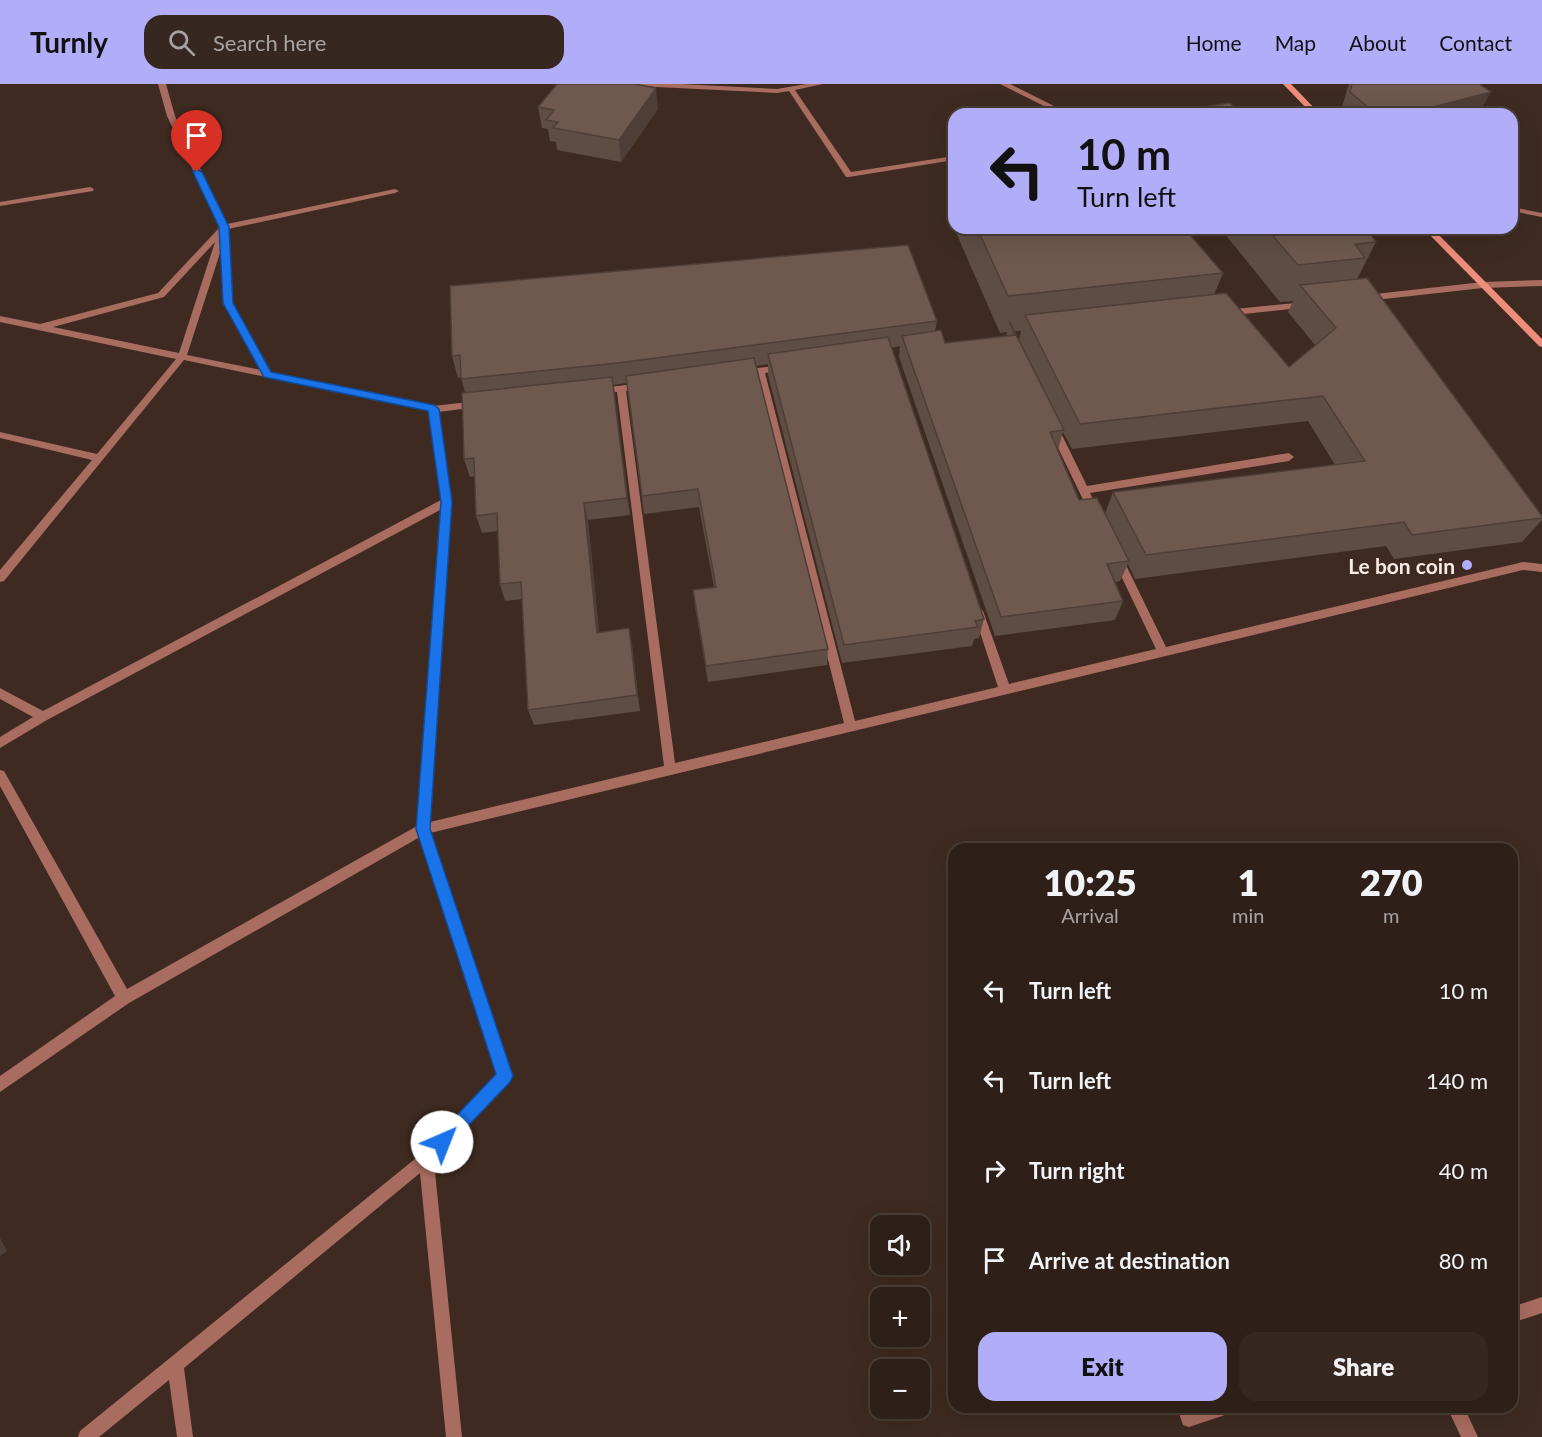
<!DOCTYPE html>
<html lang="en">
<head>
<meta charset="utf-8">
<style>
	:root { --surface:#2e2018; --page:#362821; --text:#f1f3f6; --muted:#a7a3a2; --line:#493e37; --accent:#b2adf9 }
	body { margin:0; font-family:Lato,sans-serif; background:var(--page); color:var(--text); height:100vh; display:flex; flex-direction:column; font-size:22px; white-space:nowrap }
	* { box-sizing:border-box; margin:0 }
	p { font-size:20px; color:var(--muted) }
	.icon { flex:none; width:33px; height:33px; fill:none; stroke:currentColor; stroke-width:2; stroke-linecap:round; stroke-linejoin:round }
	.map { position:relative; flex:1; overflow:hidden }
	.sheet { position:absolute; left:948px; top:759px; width:570px; height:570px; display:flex; flex-direction:column; background:var(--surface); border-radius:18px; box-shadow:0 6px 24px #0002,0 0 0 2px var(--line) }
	.sheet>* { flex:none }
	.banner { position:absolute; left:948px; top:24px; width:570px; height:126px; border-radius:18px; box-shadow:0 6px 24px #0002,0 0 0 2px var(--line); background:#b2adf9; color:#111; overflow:hidden }
	.controls { position:absolute; left:870px; top:1131px; display:grid; gap:12px }
	.controls a { display:grid; place-items:center; width:60px; height:60px; border-radius:12px; background:var(--surface); box-shadow:0 6px 24px #0002,0 0 0 2px var(--line); font-size:30px }
	.pin { position:absolute; display:grid; place-items:center; width:51px; height:51px; color:#fff; margin:-62px -26px; border-radius:50% 50% 50% 0; rotate:-45deg; box-shadow:0 0 6px #0007 }
	.pin .icon { rotate:45deg }
	.me { position:absolute; width:66px; margin:-33px; rotate:44deg; stroke-linejoin:round; filter:drop-shadow(0 0 4px #0008) }
	.turn { display:flex; align-items:center; gap:21px; height:126px; padding:0 30px; font-size:27px }
	.turn .icon { width:78px; height:78px; stroke-width:2.5 }
	.turn b { display:block; font-size:42px; line-height:51px }
	.eta { display:flex; justify-content:space-evenly; align-items:center; height:102px; text-align:center }
	.eta b { font-size:36px; font-weight:800; line-height:42px }
	.button { display:flex; gap:12px; margin-top:auto; padding:12px 30px }
	.button a { flex:1; height:69px; border-radius:18px; background:var(--accent); color:#111; font-size:24px; font-weight:800; line-height:69px; text-align:center }
	.button a+a { background:var(--page); color:var(--text) }
	ul { padding:0; list-style:none }
	li { display:flex; align-items:center; gap:18px; height:90px; padding:0 30px }
	li div { flex:1 }
	li b { display:block; font-size:22px }
	li em { font-style:normal }
	header { display:flex; align-items:center; gap:36px; box-sizing:border-box; height:84px; padding:0 30px; background:var(--accent); color:#111 }
	header strong { font-size:28px }
	nav { display:flex; gap:33px; margin-inline-start:auto; font-size:21px }
	.search { width:420px; height:54px; background:var(--page); display:flex; align-items:center; gap:15px; box-sizing:border-box; padding:0 21px; border-radius:18px; color:var(--muted); font-size:22px }
	.map>svg:first-child { display:block }
	.lines { fill:none; stroke-linecap:round; stroke-linejoin:round }
	.minor { fill:#a96c60; fill-rule:evenodd }
	.secondary { fill:#ee8d7a; fill-rule:evenodd }
	.wall { fill:#5f4d43; fill-rule:evenodd }
	.shaded-wall { fill:#4e3e37 }
	.building { fill:#6f594e; stroke:#4e3e37; stroke-width:1.5 }
	.route { fill:#1a73e8; stroke:#114b97; stroke-width:1.5 }
	.poi-dot { fill:#b2adf9; stroke:#3e2a20; stroke-width:2 }
	.labels { text-anchor:middle; dominant-baseline:central; stroke-width:6; stroke-linejoin:round; paint-order:stroke }
	.poi-label { font-size:21px; font-weight:bold; fill:#f9ebe5; stroke:#3e2a20; text-anchor:end }
</style>
</head>
<body>
<header>
<strong>Turnly</strong>
<div class="search"><svg class="icon" aria-label="search" viewBox="0 0 24 24"><circle cx="10" cy="10" r="6"/><path d="M15 15l6 6"/></svg>Search here</div>
<nav><a>Home</a><a>Map</a><a>About</a><a>Contact</a></nav>
</header>
<div class="map">
<svg width="1542" height="1353" viewBox="0 0 1542 1353">
	<rect width="100%" height="100%" fill="#3e2a20"/>
	<g class="lines">
		<!-- minor -->
		<g class="minor">
			<path d="M158,0H166L175,32L227,140L395,105L399,107L395,109L228,145L232,219L271,288L433,322L478,317L483,320L478,323L438,328L451,418L430,738L664,682L617,308L597,309L595,307L600,304L643,299L648,302L643,305L626,307L675,679L844,639L756,290L740,291L738,289L743,286L782,281L787,284L782,287L765,289L855,637L998,603L973,527L978,523L983,527L1009,600L1156,565L1113,475L1118,471L1123,475L1166,563L1523,478L1542,480V488L1523,486L430,749L512,992L510,997L434,1078L462,1353H446L420,1089L184,1284L193,1353H177L169,1296L99,1353H78L80,1347L421,1070L497,990L420,753L129,919L0,1008V992L115,912L0,702V686L4,687L127,905L417,742L440,426L47,636L0,664V653L33,633L0,615V604L43,627L441,416L429,327L184,276L4,497L0,498V486L92,376L0,354V348L97,370L176,275L0,238V232L40,240L158,209L220,143L167,32ZM215,158L179,269L53,243L164,213ZM221,166L224,219L261,286L187,271Z"/>
			<path d="M632,0H681L777,5L806,0H823L795,6L851,88L954,72V76L849,93H846L789,7L777,9L636,2Z"/>
			<path d="M1000,0H1010L1070,30H1060Z"/>
			<path d="M1309,21H1312V25L1273,30H1252L1256,28Z"/>
			<path d="M90,103L94,105L93,107L0,122V118Z"/>
			<path d="M1512,123L1542,129V133L1512,127Z"/>
			<path d="M1542,196V202L1483,204L1366,217L1362,214L1366,211L1483,198Z"/>
			<path d="M1306,218L1309,219V223L1225,232L1221,229L1225,226Z"/>
			<path d="M1053,340L1058,343L1087,402L1289,369L1294,373L1289,377L1090,409L1100,430L1095,434L1090,430L1048,343Z"/>
			<path d="M1542,1213V1229L1512,1239V1223Z"/>
			<path d="M1177,1323H1193L1194,1325L1200,1323H1233L1231,1329L1189,1343L1183,1341Z"/>
			<path d="M1447,1323H1464L1478,1353H1461Z"/>
		</g>
		<!-- secondary -->
		<g class="secondary">
			<path d="M1283,0H1291L1320,30H1312Z"/>
			<path d="M1423,144H1432L1542,255V263L1539,262Z"/>
		</g>
	</g>
	<!-- wall -->
	<g class="wall">
		<path d="M1349,0H1479V29L1342,30L1340,29Z"/>
		<path d="M538,23L658,25L621,78L557,66L556,58L550,57L548,45L542,44Z"/>
		<path d="M954,144H1184L1223,189L1214,211L1289,283L1315,261L1288,228L1293,217L1280,218L1220,144H1366L1376,158L1357,195L1542,432V436L1522,458L1394,475L1386,462L1135,495L1128,480L1120,497L1115,498L1123,517L1115,536L995,552L899,273L900,262L891,264L984,535L979,554L974,555L972,562L842,579L768,291V280L756,282L828,565L827,581L708,598L695,523L693,506L714,503L699,423L644,430L627,299L613,301L630,431L588,436L599,548L629,544L632,561L640,627L534,641L528,626L522,515L505,517L500,500L498,447L482,449L476,432L475,392L470,393L464,375L465,309L461,293L458,294L452,272L937,237L935,247L945,259L1006,252L1007,248L1000,249ZM1014,247H1021L1019,256ZM1308,337L1335,381L1113,408L1105,430L1079,416L1058,366L1063,348L1072,365Z"/>
	</g>
	<!-- shaded-wall -->
	<g class="shaded-wall">
		<path d="M656,4L658,25L621,78L619,56Z"/>
		<path d="M1491,8L1479,29L1477,30H1406Z"/>
		<path d="M612,293L615,311L630,431L627,414Z"/>
		<path d="M584,419L588,436L601,565L597,549Z"/>
		<path d="M629,544L632,561L640,627L637,611Z"/>
		<path d="M0,1154L7,1167L0,1172Z"/>
	</g>
	<!-- building -->
	<g class="building">
		<path d="M557,0H635L656,4L619,56L553,44L558,38L546,36L554,26L538,23Z"/>
		<path d="M1352,0H1479L1491,8L1406,30H1376L1350,8Z"/>
		<path d="M1230,19L1240,30H1170L1168,28Z"/>
		<path d="M977,144H1184L1223,189L1008,212Z"/>
		<path d="M1266,144H1366L1376,158L1355,160L1365,174L1298,181Z"/>
		<path d="M908,161L937,237L618,279L461,295L460,271L452,272L450,202Z"/>
		<path d="M1367,194L1542,432V434L1412,451L1404,438L1146,471L1113,408L1365,377L1323,312L1080,340L1025,231L1226,209L1289,283L1336,244L1300,201Z"/>
		<path d="M1009,237L1064,346L1050,348L1079,416L1097,414L1129,477L1107,480L1123,517L1001,533L902,252L941,246L945,259L1015,251Z"/>
		<path d="M888,253L984,535L975,537L978,543L844,561L768,270Z"/>
		<path d="M754,274L828,565L706,582L693,506L716,503L698,405L642,412L626,292Z"/>
		<path d="M612,293L627,414L584,419L597,549L629,544L637,611L528,626L521,498L500,500L497,429L476,432L474,374L464,375L462,309Z"/>
	</g>
	<!-- route -->
	<path class="route" d="M197,85L202,88L229,143L233,219L271,288L434,321L439,325L452,418L430,745L513,992L510,998L447,1064L442,1067L436,1064L433,1058L436,1053L496,990L416,745L441,418L428,327L264,293L223,219L219,143L193,88Z"/>
	<!-- markers -->
	<circle class="poi-dot" cx="1467" cy="481" r="6"/>
	<g class="labels">
		<!-- poi labels -->
		<g class="poi-label">
			<text x="1455" y="481">Le bon coin</text>
		</g>
	</g>
</svg>
<div class="controls">
<a><svg class="icon" aria-label="sound" viewBox="0 0 24 24"><path d="M4 9h4l5-4v14l-5-4H4zM17 9q2 3 0 6"/></svg></a>
<a>+</a>
<a>−</a>
</div>
<div class="pin" style="left:197px;top:88px;background:#d93025"><svg class="icon" aria-label="arrive" viewBox="0 0 24 24"><path d="M6 21V4h12l-3 4 3 4H6"/></svg></div>
<svg class="me" style="left:442px;top:1058px" viewBox="-20 -20 40 40"><circle r="19" fill="#fff"/><path d="M0-13L10 11 0 6-10 11z" fill="#1a73e8"/></svg>
<div class="banner">
<div class="turn"><svg class="icon" aria-label="left" viewBox="0 0 24 24"><path d="M17 20v-9H6M10 6l-5 5 5 5"/></svg><div><b>10 m</b>Turn left</div></div>
</div>
<section class="sheet">
<div class="eta">
<div><b>10:25</b><p>Arrival</p></div>
<div><b>1</b><p>min</p></div>
<div><b>270</b><p>m</p></div>
</div>
<ul>
<li><svg class="icon" aria-label="left" viewBox="0 0 24 24"><path d="M17 20v-9H6M10 6l-5 5 5 5"/></svg><div><b>Turn left</b></div><em>10 m</em></li>
<li><svg class="icon" aria-label="left" viewBox="0 0 24 24"><path d="M17 20v-9H6M10 6l-5 5 5 5"/></svg><div><b>Turn left</b></div><em>140 m</em></li>
<li><svg class="icon" aria-label="right" viewBox="0 0 24 24"><path d="M7 20v-9h11M14 6l5 5-5 5"/></svg><div><b>Turn right</b></div><em>40 m</em></li>
<li><svg class="icon" aria-label="arrive" viewBox="0 0 24 24"><path d="M6 21V4h12l-3 4 3 4H6"/></svg><div><b>Arrive at destination</b></div><em>80 m</em></li>
</ul>
<div class="button"><a>Exit</a><a>Share</a></div>
</section>
</div>
</body>
</html>
